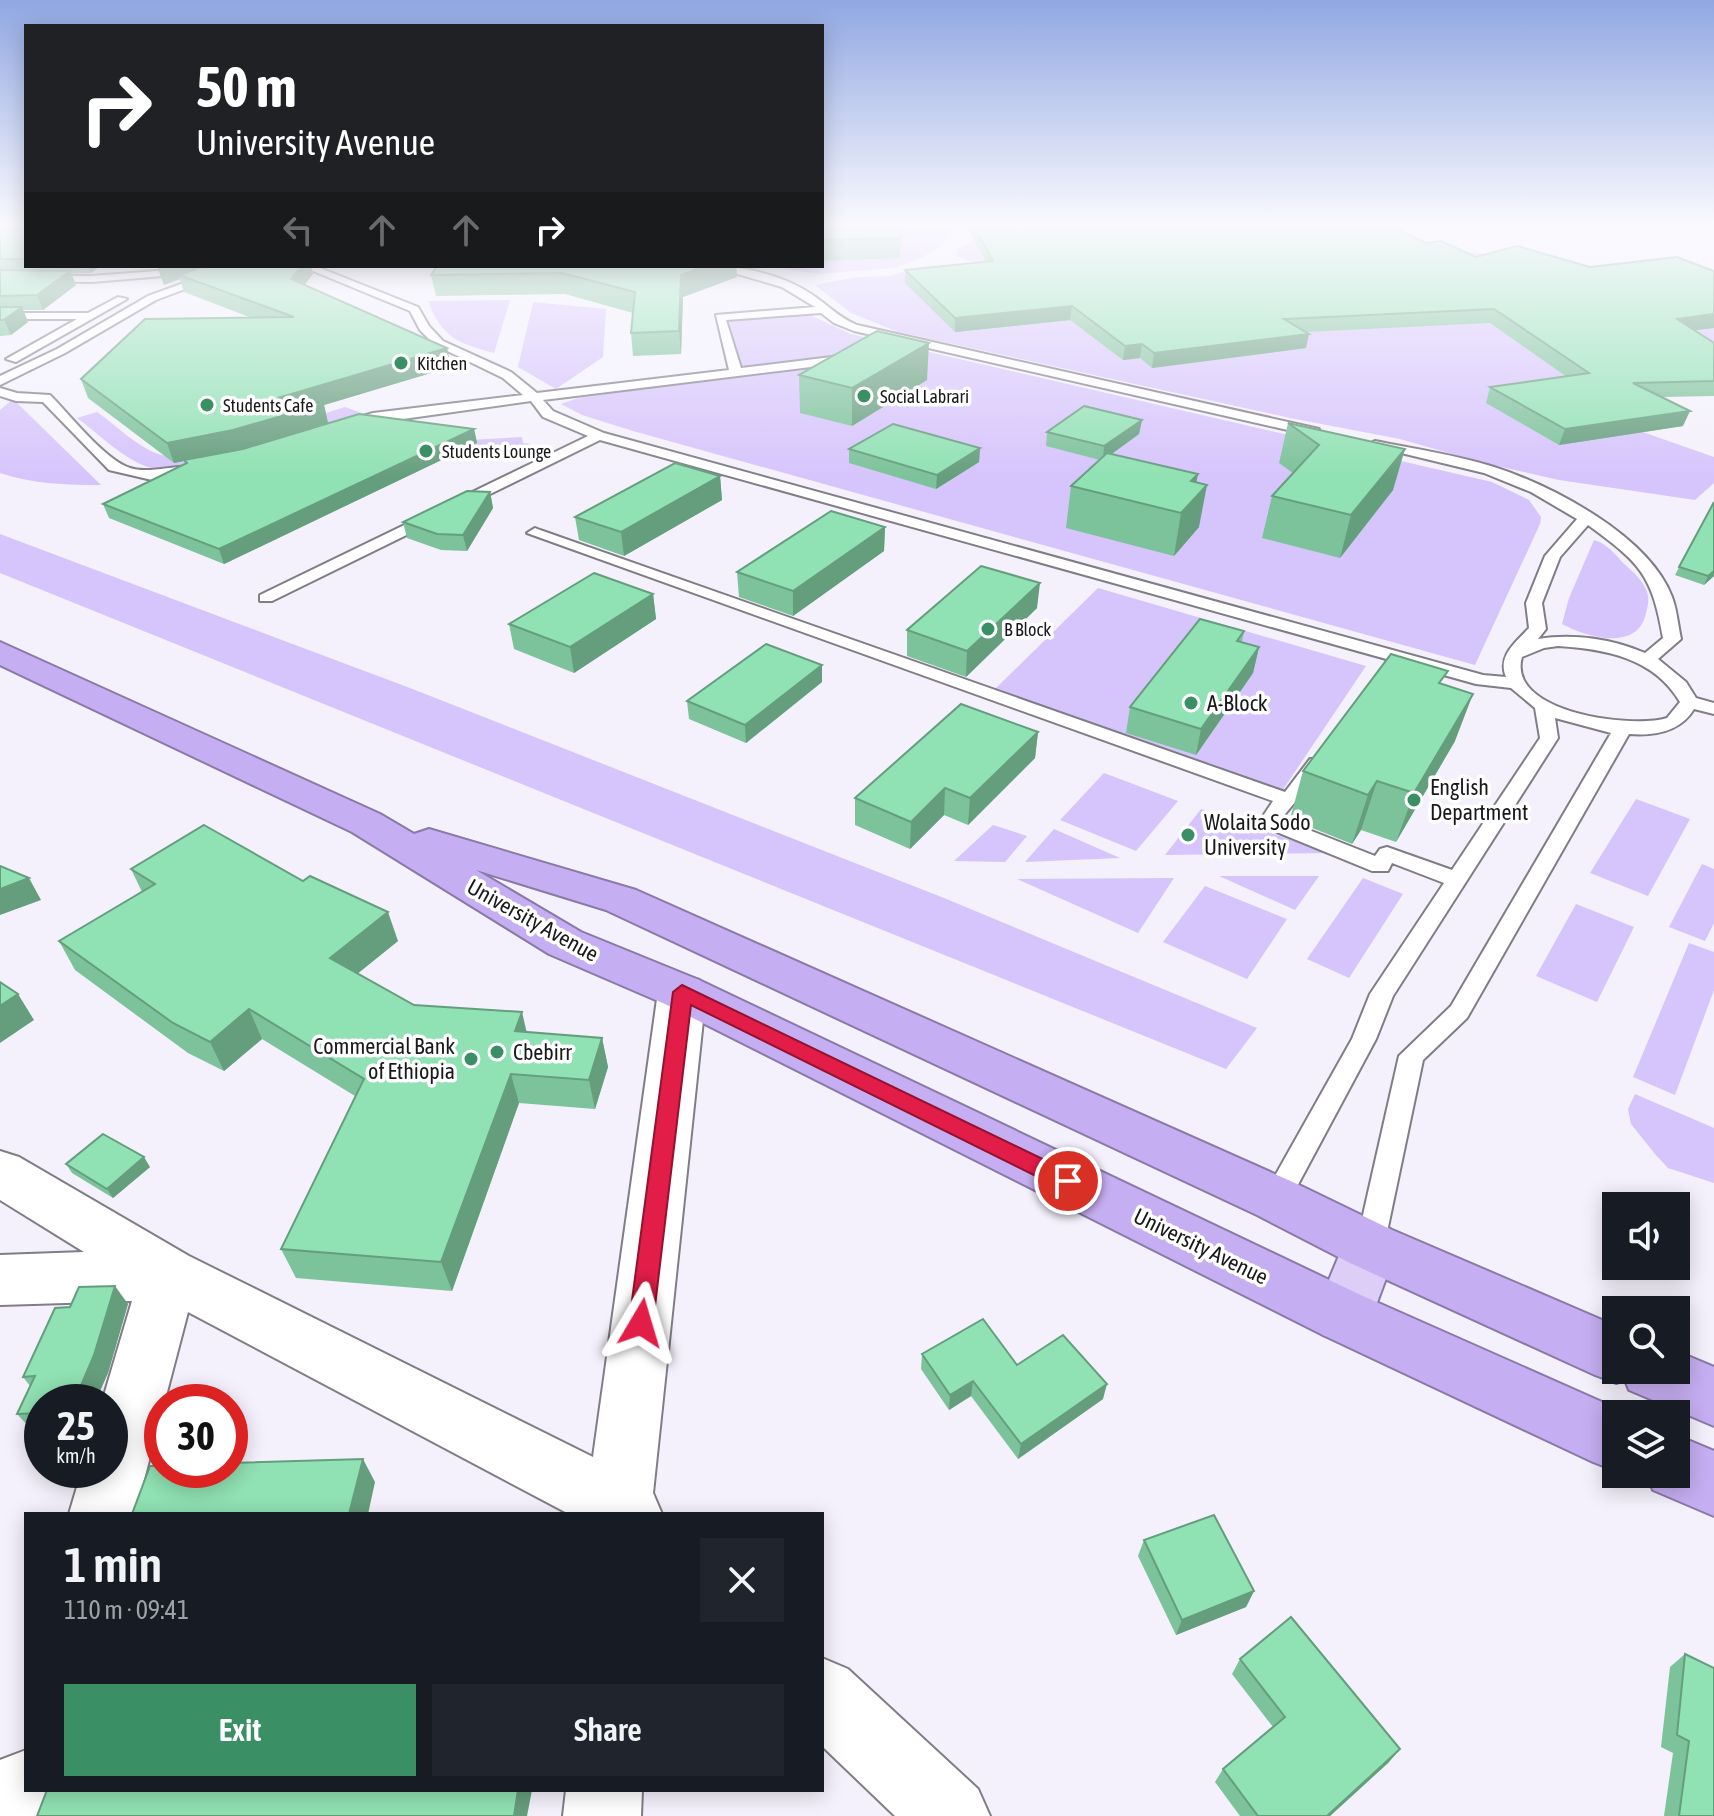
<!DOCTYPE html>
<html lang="en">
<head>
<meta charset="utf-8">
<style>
	:root { --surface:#171b24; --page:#20242c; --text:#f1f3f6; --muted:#9ea1a6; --accent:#3a9064 }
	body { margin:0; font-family:"Asap Condensed",sans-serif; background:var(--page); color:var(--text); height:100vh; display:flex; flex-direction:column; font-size:30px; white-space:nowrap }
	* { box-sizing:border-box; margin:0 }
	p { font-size:26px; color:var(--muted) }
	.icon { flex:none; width:44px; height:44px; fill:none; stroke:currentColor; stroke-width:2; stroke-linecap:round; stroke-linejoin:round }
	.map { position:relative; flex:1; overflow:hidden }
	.side { position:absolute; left:24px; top:1512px; width:800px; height:280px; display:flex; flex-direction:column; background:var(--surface); border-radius:0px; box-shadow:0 4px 20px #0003 }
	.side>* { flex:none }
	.banner { position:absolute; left:24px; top:24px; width:800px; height:244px; border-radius:0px; box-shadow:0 4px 20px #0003; background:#202124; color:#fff; overflow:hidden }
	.tools { position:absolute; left:1602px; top:1192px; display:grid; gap:16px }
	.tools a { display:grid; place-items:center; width:88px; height:88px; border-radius:0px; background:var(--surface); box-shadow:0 4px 20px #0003; font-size:40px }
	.speed { position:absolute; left:24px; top:1384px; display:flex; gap:16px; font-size:40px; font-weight:700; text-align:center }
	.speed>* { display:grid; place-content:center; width:104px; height:104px; border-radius:50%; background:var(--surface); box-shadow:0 4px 20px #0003; line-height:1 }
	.speed small { font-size:20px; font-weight:400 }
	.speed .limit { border:12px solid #d22; background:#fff; color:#111 }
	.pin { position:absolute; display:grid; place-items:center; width:68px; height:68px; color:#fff; margin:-34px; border:4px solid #fff; border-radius:50%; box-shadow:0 2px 8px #0007 }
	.me { position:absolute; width:88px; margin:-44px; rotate:7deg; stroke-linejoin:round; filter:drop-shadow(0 0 6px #0008) }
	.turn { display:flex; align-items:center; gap:28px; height:168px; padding:0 40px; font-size:36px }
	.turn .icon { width:104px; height:104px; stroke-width:2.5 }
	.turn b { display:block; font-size:56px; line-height:68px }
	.lanes { display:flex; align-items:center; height:76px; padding:0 40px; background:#0003; justify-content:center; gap:40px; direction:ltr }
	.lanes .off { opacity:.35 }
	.round { display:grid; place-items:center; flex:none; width:84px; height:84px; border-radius:0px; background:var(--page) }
	.summary { display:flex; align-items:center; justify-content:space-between; height:136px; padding:0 40px }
	h1 { font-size:48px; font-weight:600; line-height:60px }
	.button { display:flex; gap:16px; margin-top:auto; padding:16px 40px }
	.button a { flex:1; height:92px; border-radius:0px; background:var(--accent); color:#fff; font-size:32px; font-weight:600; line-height:92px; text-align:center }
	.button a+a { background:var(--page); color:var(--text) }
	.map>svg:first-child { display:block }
	.green { fill:#d6c4fc }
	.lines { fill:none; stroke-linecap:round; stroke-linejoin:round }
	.lane-casing { stroke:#807d86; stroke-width:4 }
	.street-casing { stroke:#807d86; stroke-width:4 }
	.primary-casing { stroke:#897aa7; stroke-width:4 }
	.highway-casing { stroke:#897aa7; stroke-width:4 }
	.lane { fill:#fff; fill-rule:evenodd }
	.street { fill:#fff; fill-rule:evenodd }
	.primary { fill:#ddcef7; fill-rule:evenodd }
	.highway { fill:#c6aef2; fill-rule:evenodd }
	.wall { fill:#7cc29a }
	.shaded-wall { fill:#659e7d }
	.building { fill:#90e1b3; stroke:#659e7d; stroke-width:2 }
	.route { fill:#e11d48; stroke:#92132f; stroke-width:2 }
	.poi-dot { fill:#3a9064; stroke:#fff; stroke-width:3 }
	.labels { text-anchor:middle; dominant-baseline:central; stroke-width:7; stroke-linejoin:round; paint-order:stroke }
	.far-poi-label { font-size:18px; fill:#19181b; stroke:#fff; text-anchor:start }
	.poi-label { font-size:22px; fill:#19181b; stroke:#fff; text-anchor:start }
	.street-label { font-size:22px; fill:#19181b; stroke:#fff }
</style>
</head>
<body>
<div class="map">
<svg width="1714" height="1816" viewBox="0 0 1714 1816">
	<rect width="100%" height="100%" fill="#f4f1fc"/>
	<!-- green -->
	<g class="green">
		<path d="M822,223H975L968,228L954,230L943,244L925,256L895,268L819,274L766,266H822Z"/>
		<path d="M1088,223L1473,252L1714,290V382L1615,388L1640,431L1714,457V483L1695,500L1559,480L1480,462L1400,439L1290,418L898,332L851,313L815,285L856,277L889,276L925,266L970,265L972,262L956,256L957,249L980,238Z"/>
		<path d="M510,300L494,353C458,343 442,338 428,301Z"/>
		<path d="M533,302L606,309L603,357L556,389L518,367Z"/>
		<path d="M796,313L812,316L851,334L1492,482L1529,500L1541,517L1540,524L1475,665L633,431L582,415L561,404L578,398L742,375L727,320Z"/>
		<path d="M13,399L101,485C66,485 33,484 0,473V410Z"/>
		<path d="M345,407L362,413C319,427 185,478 148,467C123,459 98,433 77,418L97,412C116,425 139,449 162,455C174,459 188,455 201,453Z"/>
		<path d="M522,437L523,443L531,444L498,460L489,458L479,461L470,457V440Z"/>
		<path d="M0,534L410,688L944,898L1257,1028L1226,1069L0,573Z"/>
		<path d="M1594,540C1606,543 1615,554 1623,563C1632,571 1643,580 1647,592C1650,600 1647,609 1645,617C1634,651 1586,637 1562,624L1569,598Z"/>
		<path d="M1098,588L1366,666L1282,791L993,691Z"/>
		<path d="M1104,773L1178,801L1136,851L1060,820Z"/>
		<path d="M1636,799L1690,819L1648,896L1590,873Z"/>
		<path d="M1201,809L1329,853L1165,855Z"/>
		<path d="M993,825L1027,836L1005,862L954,861Z"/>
		<path d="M1054,829L1120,858L1025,862Z"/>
		<path d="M1702,864L1714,869V923L1705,941L1669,927Z"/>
		<path d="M1219,876H1319L1295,910Z"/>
		<path d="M1174,878L1138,933L1017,879Z"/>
		<path d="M1363,878L1403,894L1349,978L1307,959Z"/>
		<path d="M1205,886L1287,919L1247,979L1163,942Z"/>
		<path d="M1576,904L1634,927L1597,1002L1536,976Z"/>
		<path d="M1689,943L1714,952V990L1675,1095L1633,1077Z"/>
		<path d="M1635,1094L1714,1128V1183L1668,1168L1655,1154L1631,1124L1628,1109Z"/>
	</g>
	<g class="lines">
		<defs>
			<g id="lane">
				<path d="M231,266H246L156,300L65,353L0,385V376L57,349L148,296Z"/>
				<path d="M301,266H315L418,307L429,326L443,341L511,372L537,393L729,370L716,315L815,307L782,287L710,266C743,266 783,275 811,294C828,305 839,318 857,325L1319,429V435L1314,436L854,331L834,323L821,313L726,320L741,368L848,355L852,356V362L543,400L553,411L604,433L1483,675L1506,677C1497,656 1516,642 1529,628L1526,603L1545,556L1577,519L1531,492L1484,473L1368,445L1375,441C1415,449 1456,455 1494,467C1553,486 1649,536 1672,597C1677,610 1678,625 1681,639L1658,659L1686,682L1696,698L1714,703V714L1694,709C1680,732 1655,736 1629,734L1467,1018L1423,1060L1384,1246L1380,1255L1370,1258L1360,1255L1356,1246L1399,1056L1451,1006L1611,733L1555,718L1558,738L1393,996L1376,1039L1286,1207L1276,1210L1266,1207L1262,1199L1352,1039L1370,994L1444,883L1392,863L1388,871H1372L1262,826L1259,822L1273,801L527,533L535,528L540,530L1285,792L1310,759H1324L1327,763L1324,767L1281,819L1375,856L1380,849L1387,847L1452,870L1540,738L1535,708L1511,688L1476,684L600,440L272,601H260V595L588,436L543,417L531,401L346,427V421L373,413L523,395L503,378L435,345L420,330L410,311ZM1588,525C1640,563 1652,574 1663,638L1645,653C1613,639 1573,633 1538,639L1546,629L1542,603L1560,557ZM1558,646C1606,649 1654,658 1680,702L1667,718C1632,729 1506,713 1522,657L1544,648Z"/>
				<path d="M183,269L187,270V274L92,282L0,281V275L92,276Z"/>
				<path d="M118,297L127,299L16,362L6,359L77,319H0V313H88Z"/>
				<path d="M0,388L17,393L50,395C70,415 105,460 130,468C150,475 187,461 198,469L152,480L109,470L43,402L16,401L0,396Z"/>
			</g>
			<g id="street">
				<path d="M682,975L699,980L706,992L653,1493L662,1514H569L188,1312L135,1514H69L82,1470H110V1402H102L132,1301L0,1305V1255L84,1252L0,1200V1151L19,1157L189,1256L593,1457L658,992L665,980Z"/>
				<path d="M822,1658L848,1669L978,1789L990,1816H895L822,1746Z"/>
				<path d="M26,1750V1790H64L56,1816H0V1760Z"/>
				<path d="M566,1790H642L641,1816H563Z"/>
			</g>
			<path id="primary" d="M1370,1222L1390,1229L1398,1246L1365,1335L1344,1343L1323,1335L1314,1316L1350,1229Z"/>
			<g id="highway">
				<path d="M0,642L380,814L414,834L429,829L636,890L1295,1183L1390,1229L1616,1326V1370H1676V1351L1714,1367V1426L1629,1390L1625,1380L1616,1383L1595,1375L1350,1263L1257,1215L606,910L476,870L581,932L699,980L1365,1297L1629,1414H1616V1471L1593,1462L1323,1335L665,1004L549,954L352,832L0,665Z"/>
				<path d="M1676,1435L1714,1451V1516L1653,1490L1647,1474H1676Z"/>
			</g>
		</defs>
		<!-- lane casing -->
		<use href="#lane" class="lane-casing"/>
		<!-- street casing -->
		<use href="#street" class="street-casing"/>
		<!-- primary casing -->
		<use href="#primary" class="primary-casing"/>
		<!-- highway casing -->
		<use href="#highway" class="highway-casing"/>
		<!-- lane -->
		<use href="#lane" class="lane"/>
		<!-- street -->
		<use href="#street" class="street"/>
		<!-- primary -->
		<use href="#primary" class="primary"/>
		<!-- highway -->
		<use href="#highway" class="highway"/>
	</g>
	<!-- wall -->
	<g class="wall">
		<path d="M0,223H26V266H100L91,273H71L76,285L43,310H23L28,322L11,335L0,336Z"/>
		<path d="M822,223L901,238L900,258L822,261Z"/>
		<path d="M965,223H1384L1426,243L1476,257L1590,267L1714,271V328L1694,330L1714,343V396L1662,397L1683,426L1559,445L1486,403L1490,387L1567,377L1490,323L1305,332L1306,348L1152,368L1140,358L1123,360L1070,320L955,332L905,283V270L986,262Z"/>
		<path d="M161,266H311L313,274L305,285L447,348L451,367L324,405L328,423L474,429L477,443L224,564L109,518L103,504L185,464L184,461L174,463L88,398L81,379L252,318L184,292L180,279L164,285L158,268Z"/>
		<path d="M437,266H767L759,269L736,267L737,277L683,297L681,354L633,356L631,333L633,313L565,294L436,296L431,275Z"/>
		<path d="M799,375L927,380L852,426L800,413Z"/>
		<path d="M1142,420L1139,434L1112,454L1197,482L1199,527L1174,556L1066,528L1071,486L1100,460L1046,446L1047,432Z"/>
		<path d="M1288,423L1393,490L1340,558L1262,538L1272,496L1293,473L1279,463Z"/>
		<path d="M980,448L979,462L936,489L849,463V449Z"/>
		<path d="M720,476L722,500L624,556L579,540L575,517Z"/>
		<path d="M490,492L493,508L467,551L441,550L407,538L403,522Z"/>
		<path d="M1714,502V576L1704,585L1675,575Z"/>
		<path d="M885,527L884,551L793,616L739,597L737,572Z"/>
		<path d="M653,594L656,619L574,673L514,649L509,624Z"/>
		<path d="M1037,608L966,677L907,656V630Z"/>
		<path d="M1244,631L1242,642L1259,647L1253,673L1196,755L1126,733L1130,707Z"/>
		<path d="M822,682L746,743L689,719L687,701Z"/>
		<path d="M1443,685L1455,741L1396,842L1361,830L1352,844L1290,819L1303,771Z"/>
		<path d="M1038,732L1035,758L968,825L944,815L910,849L855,825V798Z"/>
		<path d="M131,869L398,941L358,973L414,1005L527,1032L602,1038L608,1067L595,1109L519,1103L452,1291L296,1278L281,1249L355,1096L262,1039L224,1071L188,1053L75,970L59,941L142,892Z"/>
		<path d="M66,1164L150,1167L113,1198L72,1173Z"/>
		<path d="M128,1304L108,1373L95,1402H42V1431H33L17,1414L30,1386L23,1377Z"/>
		<path d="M922,1354L1017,1365L1103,1399L1018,1459L971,1396L949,1410L921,1369Z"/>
		<path d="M1144,1540L1254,1591L1246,1607L1176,1635L1138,1556Z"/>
		<path d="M1685,1654L1714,1816H1664L1673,1753L1661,1747L1670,1667Z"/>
		<path d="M1240,1659L1400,1749L1388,1763L1330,1816H1240L1215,1782L1223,1769L1273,1727L1232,1674Z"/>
	</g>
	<!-- shaded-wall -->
	<g class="shaded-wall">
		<path d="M88,266H100L91,273Z"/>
		<path d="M165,266H221L179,275L180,279L164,285L158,268Z"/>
		<path d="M302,266H311L313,274L295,296L291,279Z"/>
		<path d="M707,266H736L737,277L683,297L681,354L679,331L681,275Z"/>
		<path d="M70,271L76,285L43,310L37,295Z"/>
		<path d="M1072,306L1070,320L955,332V318Z"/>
		<path d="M22,307L28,322L11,335L4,320Z"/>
		<path d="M1714,314V328L1671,333L1677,319Z"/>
		<path d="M1309,334L1306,348L1152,368L1154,353Z"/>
		<path d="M929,343L927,380L852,426V388Z"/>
		<path d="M1142,344L1140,358L1123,360L1125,346Z"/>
		<path d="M447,348L451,367L324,405L328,423L239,450L174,463L167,443L278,398Z"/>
		<path d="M1690,411L1683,426L1559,445L1565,429Z"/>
		<path d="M1142,420L1139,434L1103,460L1104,446Z"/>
		<path d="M474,429L477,443L224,564L219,549Z"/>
		<path d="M980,448L979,462L936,489L937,475Z"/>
		<path d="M1405,449L1393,490L1340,558L1351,515Z"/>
		<path d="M1198,474L1193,499L1207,485L1199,527L1174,556L1181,513L1191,481Z"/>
		<path d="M720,476L722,500L624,556L621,532Z"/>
		<path d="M490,492L493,508L467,551L463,535Z"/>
		<path d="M885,527L884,551L793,616V591Z"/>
		<path d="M1714,571V576L1704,585L1708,576Z"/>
		<path d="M1040,583L1037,608L966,677L967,651Z"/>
		<path d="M653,594L656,619L574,673L570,647Z"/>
		<path d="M1259,647L1253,673L1196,755L1201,729Z"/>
		<path d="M822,665V682L746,743L745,725Z"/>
		<path d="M1473,694L1455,741L1396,842L1414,793Z"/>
		<path d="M1038,732L1035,758L968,825L970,798Z"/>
		<path d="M1377,781L1361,830L1352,844L1368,795Z"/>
		<path d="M945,788L944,815L910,849L911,822Z"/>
		<path d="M29,878L41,900L0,915V889Z"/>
		<path d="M388,912L398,941L341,987L330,958Z"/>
		<path d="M18,994L34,1020L0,1043V1006Z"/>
		<path d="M249,1009L262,1039L224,1071L210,1042Z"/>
		<path d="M522,1012L529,1042L515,1031Z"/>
		<path d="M602,1038L608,1067L595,1109L589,1080Z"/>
		<path d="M511,1074L519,1103L452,1291L441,1262Z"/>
		<path d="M144,1157L150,1167L113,1198L107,1189Z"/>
		<path d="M115,1286L128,1304L108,1373L95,1402H74Z"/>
		<path d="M973,1381L971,1396L949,1410L950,1395Z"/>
		<path d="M1107,1384L1103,1399L1018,1459L1021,1444Z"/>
		<path d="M363,1459L375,1482L368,1514H349Z"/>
		<path d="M1254,1591L1246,1607L1176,1635L1182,1620Z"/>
		<path d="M1400,1749L1388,1763L1330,1816H1327Z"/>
		<path d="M518,1790H532L527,1816H514Z"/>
	</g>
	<!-- building -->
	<g class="building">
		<rect x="0" y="223" width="26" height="36"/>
		<path d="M822,223H895L901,238L822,240Z"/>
		<path d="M972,223H1384L1426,243L1441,241L1476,257L1517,246L1590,267L1677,257L1714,271V314L1677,319L1714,343V381L1633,383L1690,411L1565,429L1490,387L1589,373L1494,309L1284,319L1309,334L1154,353L1142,344L1125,346L1072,306L955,318L905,270L993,261Z"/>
		<path d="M205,266H302L291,279L447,348L278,398L323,404L233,430L167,443L81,379L145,319L294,317L179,275Z"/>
		<path d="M437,266H707L681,275L679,331L631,333L635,292L562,273L431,275Z"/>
		<path d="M0,270L70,271L37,295L0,296Z"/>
		<path d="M0,307H22L4,320H0Z"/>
		<path d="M877,331L929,343L852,388L799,375Z"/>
		<path d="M1084,406L1142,420L1104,446L1047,432Z"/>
		<path d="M359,414L474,429L219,549L103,504L187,463L184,460L243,449Z"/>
		<path d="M1288,423L1405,449L1351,515L1272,496L1319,445Z"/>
		<path d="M893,424L980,448L937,475L849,449Z"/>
		<path d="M1107,453L1198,474L1191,481L1207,485L1181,513L1071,486Z"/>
		<path d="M675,463L720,476L621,532L575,517Z"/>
		<path d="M467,491L490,492L463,535L437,534L403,522Z"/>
		<path d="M1714,502V571L1708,576L1679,567Z"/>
		<path d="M831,511L885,527L793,591L737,572Z"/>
		<path d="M981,566L1040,583L967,651L907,630Z"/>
		<path d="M594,573L653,594L570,647L509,624Z"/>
		<path d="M1200,619L1244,631L1237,641L1259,647L1201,729L1130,707Z"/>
		<path d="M766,644L822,665L745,725L687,701Z"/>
		<path d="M1391,654L1448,671L1439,683L1473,694L1414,793L1377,781L1368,795L1303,771Z"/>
		<path d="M961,704L1038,732L970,798L945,788L911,822L855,798Z"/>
		<path d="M204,825L303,881L310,876L388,912L330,958L414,1005L522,1012L515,1031L602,1038L589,1080L511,1074L441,1262L281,1249L364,1079L249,1009L210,1042L173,1023L59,941L155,884L131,869Z"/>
		<path d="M0,866L29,878L0,889Z"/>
		<path d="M0,982L18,994L0,1006Z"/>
		<path d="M103,1134L144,1157L107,1189L66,1164Z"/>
		<path d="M115,1286L94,1355L74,1402H42V1413L17,1414L35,1376L23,1377L55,1308L70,1307L79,1287Z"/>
		<path d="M983,1319L1017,1365L1063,1335L1107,1384L1021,1444L973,1381L950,1395L922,1354Z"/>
		<path d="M363,1459L349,1514H132L150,1466H162V1470H230V1463Z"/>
		<path d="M1214,1515L1254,1591L1182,1620L1144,1540Z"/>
		<path d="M1291,1617L1400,1749L1327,1816H1258L1223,1769L1285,1717L1240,1659Z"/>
		<path d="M1685,1654L1714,1668V1816H1679L1689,1741L1677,1735Z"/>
		<path d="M47,1790H518L514,1816H37Z"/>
	</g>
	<!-- sky -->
	<linearGradient id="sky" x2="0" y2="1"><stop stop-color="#90a7e2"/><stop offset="0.47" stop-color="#faf9fe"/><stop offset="1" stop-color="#faf9fe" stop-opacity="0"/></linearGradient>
	<rect width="1714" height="478" fill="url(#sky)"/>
	<!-- route -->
	<path class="route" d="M682,985L1076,1175L1080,1181L1076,1188L1068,1191L1060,1188L691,1005L653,1323L649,1331L641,1334L632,1331L629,1323L673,992Z"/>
	<!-- markers -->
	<g class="poi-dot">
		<circle cx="401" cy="363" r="8"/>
		<circle cx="864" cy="396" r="8"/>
		<circle cx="207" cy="405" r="8"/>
		<circle cx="426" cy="451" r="8"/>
		<circle cx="988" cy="629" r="8"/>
		<circle cx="1191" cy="703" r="8"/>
		<circle cx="1414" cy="800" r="8"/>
		<circle cx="1188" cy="835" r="8"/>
		<circle cx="497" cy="1052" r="8"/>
		<circle cx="471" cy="1059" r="8"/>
	</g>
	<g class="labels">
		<!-- far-poi labels -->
		<g class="far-poi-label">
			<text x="417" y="363">Kitchen</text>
			<text x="880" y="396">Social Labrari</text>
			<text x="223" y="405">Students Cafe</text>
			<text x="442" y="451">Students Lounge</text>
			<text x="1004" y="629">B Block</text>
		</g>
		<!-- poi labels -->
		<g class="poi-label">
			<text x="1207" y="703">A-Block</text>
			<text x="1430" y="787">English<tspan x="1430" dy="25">Department</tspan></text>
			<text x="1204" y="822">Wolaita Sodo<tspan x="1204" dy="25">University</tspan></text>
			<text x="455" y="1046" text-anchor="end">Commercial Bank<tspan x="455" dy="25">of Ethiopia</tspan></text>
			<text x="513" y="1052">Cbebirr</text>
		</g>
		<!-- street labels -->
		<g class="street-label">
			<text transform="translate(533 920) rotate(29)">University Avenue</text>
			<text transform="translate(1201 1246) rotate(26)">University Avenue</text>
		</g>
	</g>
</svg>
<div class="tools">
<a><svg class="icon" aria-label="sound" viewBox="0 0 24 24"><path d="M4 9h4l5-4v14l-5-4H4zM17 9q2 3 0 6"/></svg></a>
<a><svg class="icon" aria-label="search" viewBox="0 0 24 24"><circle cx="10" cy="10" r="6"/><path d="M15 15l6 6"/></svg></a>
<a><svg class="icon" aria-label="layers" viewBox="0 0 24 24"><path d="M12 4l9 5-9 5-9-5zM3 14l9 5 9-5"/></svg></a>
</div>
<div class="speed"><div>25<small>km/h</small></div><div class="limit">30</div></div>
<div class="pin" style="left:1068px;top:1181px;background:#d93025"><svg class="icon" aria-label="arrive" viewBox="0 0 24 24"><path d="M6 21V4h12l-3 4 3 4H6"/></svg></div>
<svg class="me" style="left:641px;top:1323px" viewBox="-20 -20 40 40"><path d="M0-17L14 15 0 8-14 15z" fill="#e11d48" stroke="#fff" stroke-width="4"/></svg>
<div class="banner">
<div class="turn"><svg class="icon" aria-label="right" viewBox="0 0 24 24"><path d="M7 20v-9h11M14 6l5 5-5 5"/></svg><div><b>50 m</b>University Avenue</div></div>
<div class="lanes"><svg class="icon off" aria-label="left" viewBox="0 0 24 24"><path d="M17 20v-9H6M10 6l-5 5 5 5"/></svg><svg class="icon off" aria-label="ahead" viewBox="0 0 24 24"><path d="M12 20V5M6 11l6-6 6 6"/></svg><svg class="icon off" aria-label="ahead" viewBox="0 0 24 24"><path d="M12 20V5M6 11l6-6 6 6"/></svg><svg class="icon" aria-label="right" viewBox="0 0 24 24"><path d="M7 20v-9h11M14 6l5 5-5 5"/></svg></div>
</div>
<section class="side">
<div class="summary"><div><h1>1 min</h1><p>110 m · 09:41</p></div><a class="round"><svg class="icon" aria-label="close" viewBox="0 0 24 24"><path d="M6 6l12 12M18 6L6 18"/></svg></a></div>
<div class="button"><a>Exit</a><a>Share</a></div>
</section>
</div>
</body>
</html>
